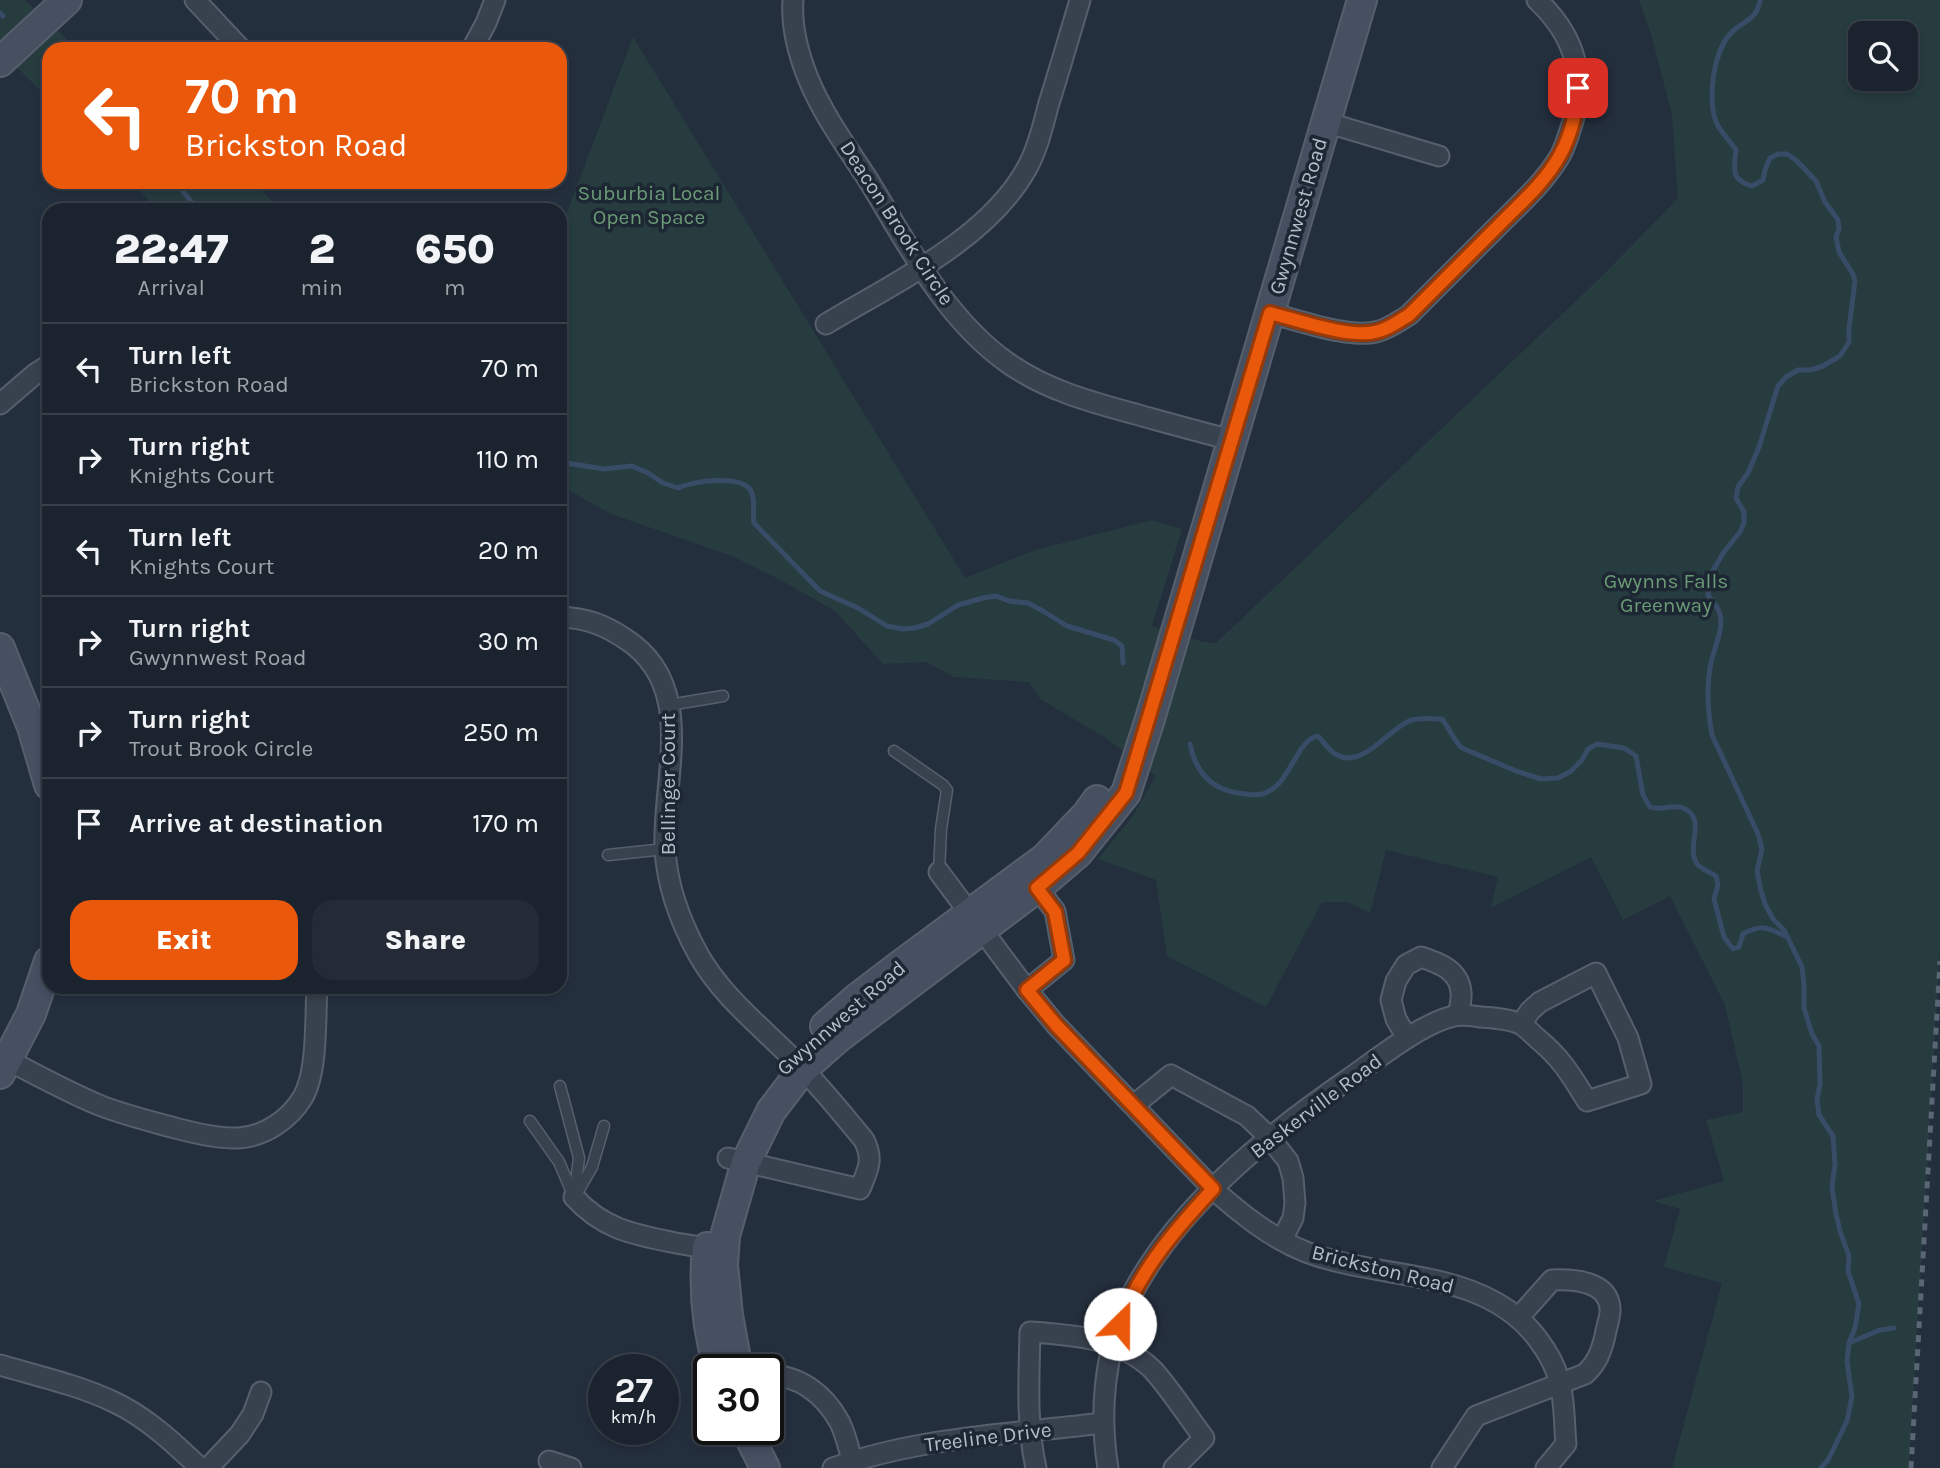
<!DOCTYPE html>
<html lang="en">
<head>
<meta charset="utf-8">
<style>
	:root { --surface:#1b232e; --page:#242b36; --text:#f1f3f6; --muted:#a0a4aa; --line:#39404a; --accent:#ea580c }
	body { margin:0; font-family:Karla,sans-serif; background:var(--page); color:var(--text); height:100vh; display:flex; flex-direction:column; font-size:26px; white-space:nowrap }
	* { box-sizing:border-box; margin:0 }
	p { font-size:23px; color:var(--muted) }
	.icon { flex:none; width:38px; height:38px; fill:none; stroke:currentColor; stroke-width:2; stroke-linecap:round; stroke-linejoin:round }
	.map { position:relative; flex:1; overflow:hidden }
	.panel { position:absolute; left:42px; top:203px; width:525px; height:791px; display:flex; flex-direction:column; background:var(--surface); border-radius:21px; box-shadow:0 4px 10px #0003,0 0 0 2px var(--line) }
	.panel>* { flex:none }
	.top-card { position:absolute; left:42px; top:42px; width:525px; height:147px; border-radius:21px; box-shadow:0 4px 10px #0003,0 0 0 2px var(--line); background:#ea580c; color:#fff; overflow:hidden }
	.fabs { position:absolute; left:1848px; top:21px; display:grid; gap:14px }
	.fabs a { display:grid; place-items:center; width:70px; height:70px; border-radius:14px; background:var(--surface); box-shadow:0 4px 10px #0003,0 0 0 2px var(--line); font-size:35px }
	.speed { position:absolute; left:588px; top:1354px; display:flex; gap:14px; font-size:35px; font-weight:700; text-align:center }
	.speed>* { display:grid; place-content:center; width:91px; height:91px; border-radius:50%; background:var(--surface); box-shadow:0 4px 10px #0003,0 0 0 2px var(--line); line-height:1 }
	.speed small { font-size:18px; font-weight:400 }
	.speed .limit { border:4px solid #111; border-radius:10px; background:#fff; color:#111 }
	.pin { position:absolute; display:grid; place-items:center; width:60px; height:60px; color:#fff; margin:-30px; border-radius:14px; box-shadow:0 4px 10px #0006 }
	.me { position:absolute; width:77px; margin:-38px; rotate:23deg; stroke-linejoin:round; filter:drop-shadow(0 0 5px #0008) }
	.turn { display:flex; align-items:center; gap:24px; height:147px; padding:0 28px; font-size:32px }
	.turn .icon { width:91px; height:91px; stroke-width:2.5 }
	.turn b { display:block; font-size:49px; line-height:60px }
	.eta { display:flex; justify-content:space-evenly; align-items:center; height:119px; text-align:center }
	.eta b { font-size:42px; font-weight:800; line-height:49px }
	.cta { display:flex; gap:14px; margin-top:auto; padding:14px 28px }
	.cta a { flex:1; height:80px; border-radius:21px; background:var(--accent); color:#fff; font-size:28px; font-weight:800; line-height:80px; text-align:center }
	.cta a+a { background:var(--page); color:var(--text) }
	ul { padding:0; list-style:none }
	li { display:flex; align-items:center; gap:21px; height:91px; padding:0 28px; border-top:2px solid var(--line) }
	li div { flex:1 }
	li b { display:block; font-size:26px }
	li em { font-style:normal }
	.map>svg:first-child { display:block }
	.green { fill:#263c3f; fill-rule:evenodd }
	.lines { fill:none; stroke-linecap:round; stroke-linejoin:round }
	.stream { stroke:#394c67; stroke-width:5 }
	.lane-casing { stroke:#565f6c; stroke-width:13 }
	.street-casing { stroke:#565f6c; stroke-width:23 }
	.secondary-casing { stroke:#565f6c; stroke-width:32 }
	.lane { stroke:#38414e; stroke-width:10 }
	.street { stroke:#38414e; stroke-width:19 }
	.secondary { stroke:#465061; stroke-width:28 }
	.rail { stroke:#5a6575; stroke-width:5; stroke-dasharray:7 7; stroke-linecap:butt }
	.route-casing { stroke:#983908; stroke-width:18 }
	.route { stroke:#ea580c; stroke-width:12 }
	.labels { text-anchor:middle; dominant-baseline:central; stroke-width:7; stroke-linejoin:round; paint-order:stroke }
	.park-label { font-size:21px; fill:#6b9a76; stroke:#1d2633 }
	.street-label { font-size:21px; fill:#b4bcc9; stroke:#1d2633 }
</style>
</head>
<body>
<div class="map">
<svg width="1940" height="1468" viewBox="0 0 1940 1468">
	<rect width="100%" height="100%" fill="#242f3e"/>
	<!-- green -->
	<g class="green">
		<path d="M0,0H25L77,49H49V99L0,51Z"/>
		<path d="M1639,0H1940V950L1909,1468H1672L1722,1283L1664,1267L1680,1209L1653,1201L1724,1181L1706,1120L1743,1112V1084L1725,1005L1670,896L1623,920L1591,857L1491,908L1498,877L1386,850L1370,913L1348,902H1322L1266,1007L1167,956L1156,880L1098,859L1132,817L1156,776L1106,738L1040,699L1029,682L954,677L926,662L883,664L835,611L777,578L732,556L611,514L560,485V231L633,37L965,578L1035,550L1152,520L1182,529L1152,626L1203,642L1216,643L1602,276L1678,198L1672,115L1651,34ZM1860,33H1906V79H1860Z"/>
		<path d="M132,182H252L282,210H157Z"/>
	</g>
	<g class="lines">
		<!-- stream -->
		<g class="stream">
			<path d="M1760,0C1757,19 1746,20 1733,31C1714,47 1706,101 1717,124C1720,131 1731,142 1736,150C1734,169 1730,180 1752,186L1763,180L1765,170L1770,158L1778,154H1787L1796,160L1816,181L1825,202L1838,220L1839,229L1836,237L1839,252L1853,274L1855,281L1849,328V342L1840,356L1821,367L1810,370H1798L1786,377L1778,386L1759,447L1748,473L1738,487L1736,498L1744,512V523L1740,532L1724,552L1711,574L1708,595C1711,600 1715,604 1718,609C1727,627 1712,650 1710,668C1706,691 1708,713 1712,735L1758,834L1762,849L1757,871L1761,891L1765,904L1773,919L1784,930L1802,967L1804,986V1008L1812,1034L1819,1046L1820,1085L1817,1099L1819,1115L1833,1136L1835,1164L1832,1187L1836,1214L1840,1231L1849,1256L1848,1271L1859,1304L1855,1328L1849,1343L1847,1361L1852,1397L1847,1421L1828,1460L1821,1468"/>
			<path d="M0,13L3,16"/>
			<path d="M48,60L49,61"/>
			<path d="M175,182L198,210"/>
			<path d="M560,462L604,469L632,466L648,473L663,483L678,488C692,481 742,474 751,491C756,500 752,513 754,523L820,591L858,608L887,626L903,629L914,628L928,624L958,605L983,598L996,596L1009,601L1028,603L1043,611L1067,626L1114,640L1122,646L1123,663"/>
			<path d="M1190,744C1196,775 1215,792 1246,794C1251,795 1258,795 1263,794C1292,784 1296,739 1318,736C1324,742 1330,752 1337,755C1362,769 1388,730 1409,721C1418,717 1432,719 1442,719C1450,729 1453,740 1462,748L1516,771L1541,779L1558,778L1570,772L1582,760L1588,749L1597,744L1624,748L1636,756L1643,795L1650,807C1661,811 1672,804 1683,808C1708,818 1685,846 1697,864C1701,869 1710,872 1716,876L1718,885L1714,899L1724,937L1733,949L1739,947L1743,934C1762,924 1766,927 1785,936"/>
			<path d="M1849,1343L1880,1330L1894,1328"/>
		</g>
		<defs>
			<g id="lane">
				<path d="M669,705L723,696"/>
				<path d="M894,751L943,785L947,790L941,829L939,872"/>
				<path d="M608,855L665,849"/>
				<path d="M560,1086L579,1158L574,1197"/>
				<path d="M530,1121L559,1162L574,1197"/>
				<path d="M577,1193L592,1167L604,1126"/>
			</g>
			<g id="street">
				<path d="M195,0L241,49"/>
				<path d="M793,0C791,26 798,53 808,78C822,113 846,146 867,178C907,243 944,318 1008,363C1046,390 1091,402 1135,414C1168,423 1200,432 1232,440"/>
				<path d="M472,49L486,23L495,0"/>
				<path d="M1325,122L1439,156"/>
				<path d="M1270,313C1298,320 1352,340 1379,331C1390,328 1399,321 1409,315C1438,286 1467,257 1496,228C1518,206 1544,183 1560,156C1566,145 1569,133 1573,121C1586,72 1573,34 1537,0"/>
				<path d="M826,324C894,283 988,239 1027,168C1038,148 1043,125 1049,103C1060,68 1070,34 1080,0"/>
				<path d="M0,404L35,374L49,365"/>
				<path d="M560,617C585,618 603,624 624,638C699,685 662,777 665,849C667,885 681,923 698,954C721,995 758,1024 790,1056C817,1082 840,1111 864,1140C874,1160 868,1169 860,1189L728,1158"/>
				<path d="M939,872L1027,990L1056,1025L1213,1189C1241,1214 1271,1238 1306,1252C1382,1281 1483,1267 1537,1338C1547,1351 1555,1365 1559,1380C1565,1400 1564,1424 1566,1444L1546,1468"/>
				<path d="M1027,990L1064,960L1055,911L1031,880"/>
				<path d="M1407,1038L1396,1019L1391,1000L1396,981L1406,965L1421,957C1439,963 1459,970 1461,992C1462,999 1459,1008 1459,1015"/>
				<path d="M8,1060C38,1076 68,1092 99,1105C124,1115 150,1121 175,1128C194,1133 219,1139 238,1138C264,1137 290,1119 303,1097C318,1071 315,1018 317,987"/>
				<path d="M1134,1105L1171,1075L1247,1116L1270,1138L1288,1161L1293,1178L1295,1203L1293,1218L1282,1240"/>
				<path d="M574,1197C602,1228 631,1234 671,1242C687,1245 703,1248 720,1249"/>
				<path d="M0,1365C38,1376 78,1385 114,1402C146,1417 174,1443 200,1468"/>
				<path d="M768,1375C799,1375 824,1394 839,1421C846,1434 850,1453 854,1468"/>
				<path d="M549,1461L571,1468"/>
				<path d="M208,1468L240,1434L253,1414L261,1392"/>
				<path d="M833,1468C919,1437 1013,1434 1103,1423"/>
				<path d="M1036,1468C1026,1423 1029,1378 1030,1332C1073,1335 1120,1338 1152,1369C1169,1387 1188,1417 1204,1438L1174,1468"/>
				<path d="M1108,1468C1099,1413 1104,1353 1128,1302C1173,1210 1267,1135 1350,1078C1377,1059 1428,1018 1460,1015C1466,1015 1474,1016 1481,1017C1493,1018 1512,1019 1522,1025C1528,1029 1533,1035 1538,1039C1562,1059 1571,1075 1587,1101L1641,1084L1628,1038L1596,973L1540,1002L1530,1011L1521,1024"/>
				<path d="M1442,1468L1476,1416L1585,1374C1597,1363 1601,1352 1605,1336C1606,1328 1611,1316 1610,1308C1608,1281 1573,1279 1552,1280L1519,1317"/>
			</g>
			<g id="secondary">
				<path d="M0,62L67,0"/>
				<path d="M0,648L32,727L49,785"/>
				<path d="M825,1026L857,998L899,966L1045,858L1087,814L1097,800"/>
				<path d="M0,1074L31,1014L49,961"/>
				<path d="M707,1247C703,1289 707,1330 719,1370"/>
				<path d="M738,1370L728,1315L723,1265L725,1236L746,1162L771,1111L803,1069L838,1038L1037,888L1078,853L1126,793L1150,719L1362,0"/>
				<path d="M746,1430L765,1468"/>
			</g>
		</defs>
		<!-- lane casing -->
		<use href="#lane" class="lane-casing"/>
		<!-- street casing -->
		<use href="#street" class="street-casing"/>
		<!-- secondary casing -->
		<use href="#secondary" class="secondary-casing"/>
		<!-- lane -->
		<use href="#lane" class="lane"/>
		<!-- street -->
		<use href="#street" class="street"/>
		<!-- secondary -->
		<use href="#secondary" class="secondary"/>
		<!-- rail -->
		<path class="rail" d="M1911,1468L1940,961"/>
	</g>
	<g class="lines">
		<defs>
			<path id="route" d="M1120,1324C1139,1271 1175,1230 1213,1189L1056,1025L1027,990L1064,960L1055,912L1037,888L1078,853L1126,793L1270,313C1298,320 1352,340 1379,331C1390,328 1399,321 1409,315C1439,285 1470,254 1500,224C1521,203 1546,181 1560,155C1571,136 1577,110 1578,88"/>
		</defs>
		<!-- route casing -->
		<use href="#route" class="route-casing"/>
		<!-- route -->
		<use href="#route" class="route"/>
	</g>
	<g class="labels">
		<!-- park labels -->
		<g class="park-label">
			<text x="649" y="193">Suburbia Local<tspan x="649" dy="24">Open Space</tspan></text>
			<text x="1666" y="581">Gwynns Falls<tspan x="1666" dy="24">Greenway</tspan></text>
		</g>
		<!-- street labels -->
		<g class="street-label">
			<text transform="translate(1298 216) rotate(-74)">Gwynnwest Road</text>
			<text transform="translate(897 223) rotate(57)">Deacon Brook Circle</text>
			<text transform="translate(668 784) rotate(-90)">Bellinger Court</text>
			<text transform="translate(841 1018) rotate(-41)">Gwynnwest Road</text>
			<text transform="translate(1316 1106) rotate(-37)">Baskerville Road</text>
			<text transform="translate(1383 1269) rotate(14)">Brickston Road</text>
			<text transform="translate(988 1437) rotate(-7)">Treeline Drive</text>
		</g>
	</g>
</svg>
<div class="fabs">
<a><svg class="icon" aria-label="search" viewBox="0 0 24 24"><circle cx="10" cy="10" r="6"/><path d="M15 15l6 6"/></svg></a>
</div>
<div class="speed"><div>27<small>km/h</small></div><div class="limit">30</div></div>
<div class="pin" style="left:1578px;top:88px;background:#d93025"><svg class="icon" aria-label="arrive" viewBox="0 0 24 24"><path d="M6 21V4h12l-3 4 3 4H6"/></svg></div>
<svg class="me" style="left:1120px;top:1324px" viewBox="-20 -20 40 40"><circle r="19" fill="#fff"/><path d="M0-13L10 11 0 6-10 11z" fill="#ea580c"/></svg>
<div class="top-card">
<div class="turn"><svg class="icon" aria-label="left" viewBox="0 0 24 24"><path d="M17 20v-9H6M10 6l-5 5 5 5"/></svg><div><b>70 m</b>Brickston Road</div></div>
</div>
<section class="panel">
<div class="eta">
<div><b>22:47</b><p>Arrival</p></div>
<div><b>2</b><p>min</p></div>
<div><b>650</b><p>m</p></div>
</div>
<ul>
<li><svg class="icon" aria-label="left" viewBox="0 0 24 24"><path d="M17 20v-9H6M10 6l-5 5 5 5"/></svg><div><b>Turn left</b><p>Brickston Road</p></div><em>70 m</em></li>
<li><svg class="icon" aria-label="right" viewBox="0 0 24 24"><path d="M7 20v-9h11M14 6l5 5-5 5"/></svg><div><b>Turn right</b><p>Knights Court</p></div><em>110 m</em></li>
<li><svg class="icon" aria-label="left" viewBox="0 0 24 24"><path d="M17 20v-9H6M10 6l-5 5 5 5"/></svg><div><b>Turn left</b><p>Knights Court</p></div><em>20 m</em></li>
<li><svg class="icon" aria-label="right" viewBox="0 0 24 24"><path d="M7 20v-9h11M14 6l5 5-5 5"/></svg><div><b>Turn right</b><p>Gwynnwest Road</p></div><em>30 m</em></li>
<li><svg class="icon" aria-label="right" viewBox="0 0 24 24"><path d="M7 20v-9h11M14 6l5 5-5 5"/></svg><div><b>Turn right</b><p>Trout Brook Circle</p></div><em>250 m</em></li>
<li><svg class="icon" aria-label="arrive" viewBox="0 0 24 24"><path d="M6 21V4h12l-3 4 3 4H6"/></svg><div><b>Arrive at destination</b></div><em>170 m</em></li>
</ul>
<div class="cta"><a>Exit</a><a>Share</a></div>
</section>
</div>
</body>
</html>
